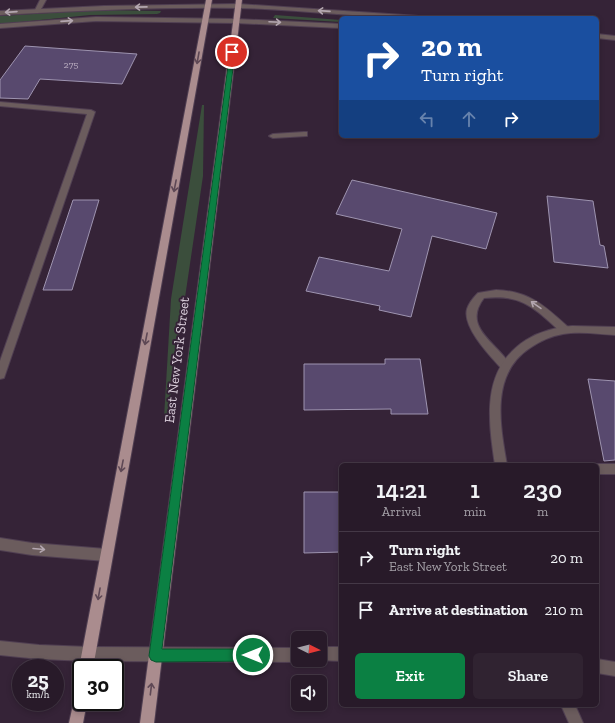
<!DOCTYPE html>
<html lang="en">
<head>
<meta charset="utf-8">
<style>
	:root { --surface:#281a29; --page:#302331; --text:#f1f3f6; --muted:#a5a1a8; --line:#443846; --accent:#0b8043 }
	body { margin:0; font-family:"Zilla Slab",serif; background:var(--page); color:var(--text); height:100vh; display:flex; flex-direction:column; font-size:15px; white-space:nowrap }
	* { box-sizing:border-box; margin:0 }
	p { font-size:13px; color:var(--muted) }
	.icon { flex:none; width:22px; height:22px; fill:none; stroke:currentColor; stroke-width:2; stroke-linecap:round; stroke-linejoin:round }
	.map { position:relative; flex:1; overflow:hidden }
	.sheet { position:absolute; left:339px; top:463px; width:260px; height:244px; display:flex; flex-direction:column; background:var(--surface); border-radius:6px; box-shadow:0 2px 6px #0003,0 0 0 1px var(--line) }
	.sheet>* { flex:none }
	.hud { position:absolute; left:339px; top:16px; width:260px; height:122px; border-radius:6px; box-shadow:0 2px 6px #0003,0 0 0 1px var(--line); background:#1a4fa0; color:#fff; overflow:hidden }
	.needle { width:26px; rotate:96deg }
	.controls { position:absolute; left:291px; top:631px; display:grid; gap:8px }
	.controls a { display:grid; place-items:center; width:36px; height:36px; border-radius:6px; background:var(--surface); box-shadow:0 2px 6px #0003,0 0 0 1px var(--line); font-size:20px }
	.speed { position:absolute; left:12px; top:659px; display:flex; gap:8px; font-size:20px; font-weight:700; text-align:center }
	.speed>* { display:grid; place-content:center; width:52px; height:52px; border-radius:50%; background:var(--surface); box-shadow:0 2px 6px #0003,0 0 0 1px var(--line); line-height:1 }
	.speed small { font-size:10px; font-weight:400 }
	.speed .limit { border:2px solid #111; border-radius:6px; background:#fff; color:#111 }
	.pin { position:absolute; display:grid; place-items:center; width:34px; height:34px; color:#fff; margin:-17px; border:2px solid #fff; border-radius:50%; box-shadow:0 1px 4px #0007 }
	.me { position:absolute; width:44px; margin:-22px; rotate:270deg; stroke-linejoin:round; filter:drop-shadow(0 0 3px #0008) }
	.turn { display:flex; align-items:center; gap:14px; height:84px; padding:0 16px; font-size:18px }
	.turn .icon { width:52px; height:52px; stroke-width:2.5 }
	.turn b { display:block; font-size:28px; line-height:34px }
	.lanes { display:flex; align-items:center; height:38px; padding:0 16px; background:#0003; justify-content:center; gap:20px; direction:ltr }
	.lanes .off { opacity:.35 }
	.eta { display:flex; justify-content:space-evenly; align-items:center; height:68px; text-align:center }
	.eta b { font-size:24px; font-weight:600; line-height:28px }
	.cta { display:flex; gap:8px; margin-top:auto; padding:8px 16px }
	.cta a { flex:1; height:46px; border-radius:6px; background:var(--accent); color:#fff; font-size:16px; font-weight:600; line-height:46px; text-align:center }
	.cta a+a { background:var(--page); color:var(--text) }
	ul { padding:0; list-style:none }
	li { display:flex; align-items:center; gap:12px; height:52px; padding:0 16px; border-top:1px solid var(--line) }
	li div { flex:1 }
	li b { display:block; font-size:15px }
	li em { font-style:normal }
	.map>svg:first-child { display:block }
	.green { fill:#3b4e3c }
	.building { fill:#58496e; stroke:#9e94b0 }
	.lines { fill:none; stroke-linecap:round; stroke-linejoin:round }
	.service-casing { stroke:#503f52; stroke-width:2 }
	.minor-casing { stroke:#503f52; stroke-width:2 }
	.primary-casing { stroke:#503f52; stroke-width:2 }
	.service { fill:#6b5c5d; fill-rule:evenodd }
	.minor { fill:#6b5c5d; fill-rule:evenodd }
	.primary { fill:#aa8c8e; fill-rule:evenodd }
	.oneway { stroke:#b4a7b0 }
	.oneway2 { stroke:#5e4855 }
	.route { fill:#0b8043; stroke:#07532c }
	.labels { text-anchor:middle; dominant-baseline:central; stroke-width:4; stroke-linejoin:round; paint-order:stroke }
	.far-number-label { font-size:10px; fill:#bbaec1 }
	.street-label { font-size:14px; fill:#dcd0dd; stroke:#352337 }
</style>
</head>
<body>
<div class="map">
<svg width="615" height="723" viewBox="0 0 615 723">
	<rect width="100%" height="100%" fill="#352337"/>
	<!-- green -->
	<g class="green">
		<path d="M99,10L161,11L160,13L157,14L90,15L0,24V16Z"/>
		<path d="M275,15L341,20V22L273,18Z"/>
		<path d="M202,105H204L203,176L167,419L164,418L171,299Z"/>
	</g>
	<!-- building -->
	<g class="building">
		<path d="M25,46L137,54L122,84L40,79L28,99L0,98V80Z"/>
		<path d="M352,180L497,213L486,249L432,236L411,317L379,310L380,306L306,291L319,257L389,271L402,229L336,214Z"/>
		<path d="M547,196L593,201L600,245L604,246L608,268L554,262Z"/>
		<path d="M73,200H99L72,290H43Z"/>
		<path d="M385,359H420L428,414H391V409L304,410V364H385Z"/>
		<path d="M588,379L615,381V460L604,461Z"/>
		<path d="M304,492H341V552L304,553Z"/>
	</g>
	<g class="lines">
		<defs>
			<g id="service">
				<path d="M40,0H46L40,11H36L35,10Z"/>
				<path d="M0,102L91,110L95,112L5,375L4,378L0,379V361L87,114L0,106Z"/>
				<path d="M304,132H307V136L273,138L269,136L273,134Z"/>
				<path d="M496,290C529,291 545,306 568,327L570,330L568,333H562C534,308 523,294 484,298C461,328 498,343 510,365L509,368H501C490,356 462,327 467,309C469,303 474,297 478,293Z"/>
				<path d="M597,464H615V474H597V465H594Z"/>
				<path d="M0,538L32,543L106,549L110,551L112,555L110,559L106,561L32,555L0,550Z"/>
				<path d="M0,641L39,645L89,647L94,649L96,654L94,659L89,661L39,659L0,655Z"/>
			</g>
			<g id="minor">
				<path d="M238,4L419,16L422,18C360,18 299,9 237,8C158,7 79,11 0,15V11L104,6Z"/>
				<path d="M96,17L236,19L341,24V28L236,23L96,21L0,28V24Z"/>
				<path d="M597,34L615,36V40L597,38Z"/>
				<path d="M572,326L615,327V335C598,334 580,331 563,334C551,336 540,341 530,348C490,374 500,425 507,465H495C488,419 481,369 526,340C539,332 556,327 572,326Z"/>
				<path d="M89,647L298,648V660H302L298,662L89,661L84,659L82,654L84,649Z"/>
				<path d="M320,647H341V661L318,660H320Z"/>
				<path d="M597,659L615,662V676L597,673Z"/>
				<path d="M561,705H575L583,723H569Z"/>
			</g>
			<g id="primary">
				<path d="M206,0H212L93,668H81V672L79,668Z"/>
				<path d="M236,0H242L154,723H140Z"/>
				<path d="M81,689V702H87L83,723H69L76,691Z"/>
			</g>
		</defs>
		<!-- service casing -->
		<use href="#service" class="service-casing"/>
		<!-- minor casing -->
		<use href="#minor" class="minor-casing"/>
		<!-- primary casing -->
		<use href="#primary" class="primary-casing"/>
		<!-- service -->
		<use href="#service" class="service"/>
		<!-- minor -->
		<use href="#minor" class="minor"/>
		<!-- primary -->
		<use href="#primary" class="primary"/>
	</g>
	<!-- one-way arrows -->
	<defs><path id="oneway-shaft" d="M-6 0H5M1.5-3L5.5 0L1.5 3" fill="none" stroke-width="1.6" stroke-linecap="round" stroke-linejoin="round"/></defs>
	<g class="oneway">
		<use href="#oneway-shaft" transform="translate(141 7) rotate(179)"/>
		<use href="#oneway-shaft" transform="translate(324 11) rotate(-176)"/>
		<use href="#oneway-shaft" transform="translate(11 12) rotate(176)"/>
		<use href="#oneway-shaft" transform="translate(67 21) rotate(-4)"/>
		<use href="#oneway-shaft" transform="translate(275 22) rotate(3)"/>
		<use href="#oneway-shaft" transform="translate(536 305) rotate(-145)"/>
		<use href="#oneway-shaft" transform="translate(39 549) rotate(5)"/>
	</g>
	<g class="oneway2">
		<use href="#oneway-shaft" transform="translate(198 58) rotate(100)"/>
		<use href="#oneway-shaft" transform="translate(175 186) rotate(101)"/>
		<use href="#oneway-shaft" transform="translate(146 339) rotate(101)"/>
		<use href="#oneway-shaft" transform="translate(122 466) rotate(101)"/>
		<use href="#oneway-shaft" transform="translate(99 594) rotate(100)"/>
		<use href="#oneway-shaft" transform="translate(151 689) rotate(-83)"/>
	</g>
	<!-- route -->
	<path class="route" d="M230,51L235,52L162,649H253L257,651L259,655L257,659L253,661L156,662L151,660L149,656Z"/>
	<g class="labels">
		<!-- far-number labels -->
		<g class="far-number-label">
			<text x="71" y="65">275</text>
		</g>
		<!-- street labels -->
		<g class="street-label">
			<text transform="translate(177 360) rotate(-83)">East New York Street</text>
		</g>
	</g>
</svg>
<div class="controls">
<a><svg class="needle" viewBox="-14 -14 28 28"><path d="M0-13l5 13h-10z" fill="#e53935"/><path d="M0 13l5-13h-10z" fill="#a5a1a8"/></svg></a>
<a><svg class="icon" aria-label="sound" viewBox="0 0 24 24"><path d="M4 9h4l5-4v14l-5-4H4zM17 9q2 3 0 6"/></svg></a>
</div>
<div class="speed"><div>25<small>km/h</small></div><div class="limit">30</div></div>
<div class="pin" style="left:232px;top:52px;background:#d93025"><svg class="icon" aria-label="arrive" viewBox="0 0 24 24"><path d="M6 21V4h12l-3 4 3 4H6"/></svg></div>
<svg class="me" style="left:253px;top:655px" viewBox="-20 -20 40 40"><circle r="17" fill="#0b8043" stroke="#fff" stroke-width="3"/><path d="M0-11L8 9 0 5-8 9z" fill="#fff"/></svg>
<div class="hud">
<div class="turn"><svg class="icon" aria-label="right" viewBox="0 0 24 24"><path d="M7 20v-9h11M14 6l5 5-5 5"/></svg><div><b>20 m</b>Turn right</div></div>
<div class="lanes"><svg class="icon off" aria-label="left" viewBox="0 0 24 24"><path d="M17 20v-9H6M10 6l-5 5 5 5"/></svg><svg class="icon off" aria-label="ahead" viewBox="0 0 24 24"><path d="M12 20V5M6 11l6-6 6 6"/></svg><svg class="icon" aria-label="right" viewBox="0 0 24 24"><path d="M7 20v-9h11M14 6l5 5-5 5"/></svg></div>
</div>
<section class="sheet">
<div class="eta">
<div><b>14:21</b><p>Arrival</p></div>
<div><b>1</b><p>min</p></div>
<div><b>230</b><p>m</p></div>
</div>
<ul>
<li><svg class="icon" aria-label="right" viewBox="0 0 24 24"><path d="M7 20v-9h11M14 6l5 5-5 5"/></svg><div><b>Turn right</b><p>East New York Street</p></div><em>20 m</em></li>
<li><svg class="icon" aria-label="arrive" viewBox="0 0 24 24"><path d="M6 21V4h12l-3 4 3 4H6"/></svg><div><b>Arrive at destination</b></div><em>210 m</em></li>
</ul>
<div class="cta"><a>Exit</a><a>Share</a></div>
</section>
</div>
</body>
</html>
